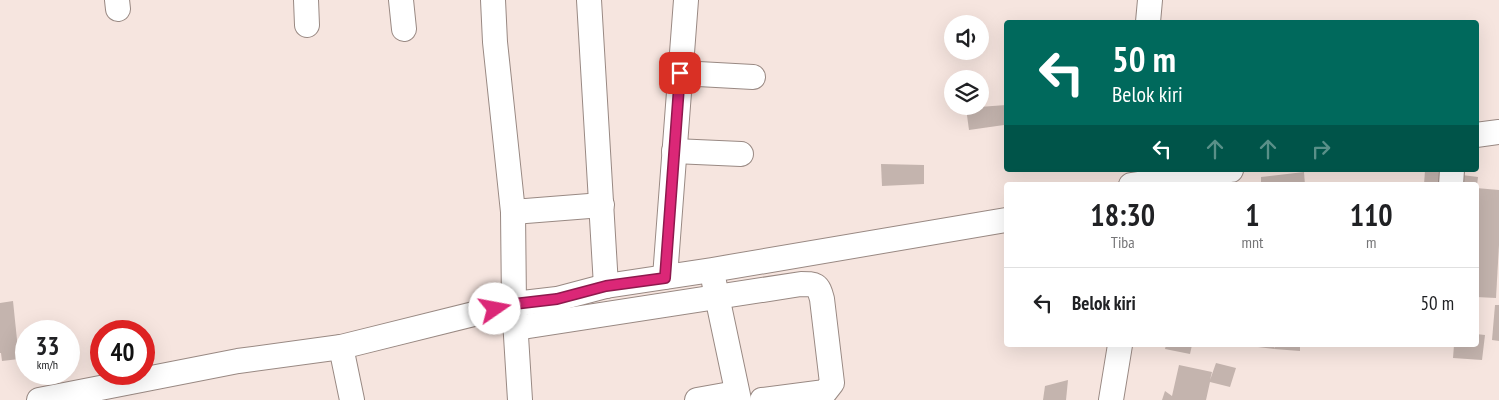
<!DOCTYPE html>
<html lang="id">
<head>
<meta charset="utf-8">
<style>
	:root { --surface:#fff; --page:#f6f6f6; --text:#202124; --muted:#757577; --line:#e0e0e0 }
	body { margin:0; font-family:"PT Sans Narrow",sans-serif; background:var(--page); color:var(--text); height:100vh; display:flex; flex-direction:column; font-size:19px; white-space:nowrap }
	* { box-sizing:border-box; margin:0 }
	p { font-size:16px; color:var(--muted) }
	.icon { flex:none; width:28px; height:28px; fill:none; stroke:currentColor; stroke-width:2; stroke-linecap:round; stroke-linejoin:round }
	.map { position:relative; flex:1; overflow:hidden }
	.side { position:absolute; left:1004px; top:182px; width:475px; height:165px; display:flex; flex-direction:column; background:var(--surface); border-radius:5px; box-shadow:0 5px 20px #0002 }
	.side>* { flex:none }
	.banner { position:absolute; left:1004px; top:20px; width:475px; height:152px; border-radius:5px; box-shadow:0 5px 20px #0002; background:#00695c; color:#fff; overflow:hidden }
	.tools { position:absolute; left:944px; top:15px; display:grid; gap:10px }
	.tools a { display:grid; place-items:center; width:45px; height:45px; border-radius:50%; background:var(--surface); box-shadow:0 5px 20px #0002; font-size:25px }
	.speed { position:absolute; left:15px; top:320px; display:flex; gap:10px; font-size:25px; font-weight:700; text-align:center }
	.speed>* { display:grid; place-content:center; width:65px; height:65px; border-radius:50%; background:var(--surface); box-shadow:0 5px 20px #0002; line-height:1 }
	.speed small { font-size:12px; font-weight:400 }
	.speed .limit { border:8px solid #d22; background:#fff; color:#111 }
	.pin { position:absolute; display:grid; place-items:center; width:42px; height:42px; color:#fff; margin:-21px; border-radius:10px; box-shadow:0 2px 8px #0006 }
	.me { position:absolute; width:55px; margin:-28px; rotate:78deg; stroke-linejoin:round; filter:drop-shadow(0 0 4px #0008) }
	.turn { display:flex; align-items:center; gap:18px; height:105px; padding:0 25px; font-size:22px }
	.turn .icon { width:65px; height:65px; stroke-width:2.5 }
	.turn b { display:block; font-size:35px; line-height:42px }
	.lanes { display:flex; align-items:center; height:48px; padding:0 25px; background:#0003; justify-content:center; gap:25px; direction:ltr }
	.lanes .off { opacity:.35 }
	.eta { display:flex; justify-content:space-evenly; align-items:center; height:85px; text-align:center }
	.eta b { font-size:30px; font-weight:700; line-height:35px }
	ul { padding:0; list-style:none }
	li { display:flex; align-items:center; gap:15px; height:70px; padding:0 25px; border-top:1px solid var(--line) }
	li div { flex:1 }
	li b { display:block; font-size:19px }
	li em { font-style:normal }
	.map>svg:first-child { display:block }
	.building { fill:#c4b4ae }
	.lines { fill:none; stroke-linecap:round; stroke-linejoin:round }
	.minor-casing { stroke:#998983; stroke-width:26 }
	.minor { stroke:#fff; stroke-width:24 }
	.route-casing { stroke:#8e194d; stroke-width:12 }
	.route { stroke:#db2777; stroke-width:9 }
</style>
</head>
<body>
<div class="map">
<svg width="1499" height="400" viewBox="0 0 1499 400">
	<rect width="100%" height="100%" fill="#f6e5df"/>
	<!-- building -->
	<g class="building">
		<path d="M1006,105L1004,125L969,130L966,108Z"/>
		<path d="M881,164L924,165V184L882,186Z"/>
		<path d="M1425,170H1445L1444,185H1424Z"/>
		<path d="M1304,172L1305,185H1261V177Z"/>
		<path d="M1462,175L1478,177L1477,185H1461Z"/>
		<path d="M1476,188L1499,190V245L1496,298L1476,297Z"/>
		<path d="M13,301L19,359L2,361L1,353H0V303Z"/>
		<path d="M1495,305H1499V341L1492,340Z"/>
		<path d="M1476,334L1485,335L1482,360L1453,358L1454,345H1476Z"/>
		<path d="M1166,345H1192L1190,354L1165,349Z"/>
		<path d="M1250,345H1274V349L1275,345H1300V351L1274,349L1250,346Z"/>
		<path d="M1216,363L1236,368L1230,387L1210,382L1206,400H1162L1165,391L1172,396L1179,365L1212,372L1210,380Z"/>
		<path d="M1068,380L1066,400H1043L1045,386Z"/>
	</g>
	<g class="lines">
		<defs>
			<g id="minor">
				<path d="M117,0L118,9"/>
				<path d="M306,0L307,25"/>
				<path d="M401,0L404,29"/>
				<path d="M493,0L495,42L513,212L514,304L520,400"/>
				<path d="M589,0L606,286"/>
				<path d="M1148,22L1150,0"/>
				<path d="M680,73L753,77"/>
				<path d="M1476,135L1499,132"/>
				<path d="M674,151L741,154"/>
				<path d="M1131,185L1231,170"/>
				<path d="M1451,185L1452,170"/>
				<path d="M513,212L602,205"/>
				<path d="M665,277L686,0"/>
				<path d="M714,282L739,400"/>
				<path d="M516,328L801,284C816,284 818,284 822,299L832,383L825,392L762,400"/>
				<path d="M341,347L352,400"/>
				<path d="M39,400L238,361L341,347L514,304L557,299L606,286L712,270L1006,220"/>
				<path d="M697,400L736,393"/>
				<path d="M1111,400L1120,345"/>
			</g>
		</defs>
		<!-- minor casing -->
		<use href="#minor" class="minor-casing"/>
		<!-- minor -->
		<use href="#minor" class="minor"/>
	</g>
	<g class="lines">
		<defs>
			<path id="route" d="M495,309L514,304L557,299L606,286L665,278L680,73"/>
		</defs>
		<!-- route casing -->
		<use href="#route" class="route-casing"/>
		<!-- route -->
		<use href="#route" class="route"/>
	</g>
</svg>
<div class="tools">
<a><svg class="icon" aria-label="sound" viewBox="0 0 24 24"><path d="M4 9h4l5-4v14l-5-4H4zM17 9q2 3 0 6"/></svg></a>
<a><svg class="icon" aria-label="layers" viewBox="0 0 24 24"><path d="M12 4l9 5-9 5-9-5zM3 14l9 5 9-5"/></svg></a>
</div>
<div class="speed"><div>33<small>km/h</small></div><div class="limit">40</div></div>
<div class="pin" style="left:680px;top:73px;background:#d93025"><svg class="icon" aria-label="arrive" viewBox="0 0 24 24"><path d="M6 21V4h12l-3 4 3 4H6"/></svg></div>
<svg class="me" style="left:495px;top:309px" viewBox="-20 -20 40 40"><circle r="19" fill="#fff"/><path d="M0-13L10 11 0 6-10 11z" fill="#db2777"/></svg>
<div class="banner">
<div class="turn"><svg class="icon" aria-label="left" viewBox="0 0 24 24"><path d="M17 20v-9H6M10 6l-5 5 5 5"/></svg><div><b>50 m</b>Belok kiri</div></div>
<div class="lanes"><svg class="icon" aria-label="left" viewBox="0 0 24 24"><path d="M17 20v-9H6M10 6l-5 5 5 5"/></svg><svg class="icon off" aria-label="ahead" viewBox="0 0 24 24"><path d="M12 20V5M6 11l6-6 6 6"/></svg><svg class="icon off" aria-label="ahead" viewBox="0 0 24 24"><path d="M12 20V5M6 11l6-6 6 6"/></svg><svg class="icon off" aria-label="right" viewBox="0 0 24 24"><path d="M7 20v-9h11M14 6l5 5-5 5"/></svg></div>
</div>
<section class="side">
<div class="eta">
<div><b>18:30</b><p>Tiba</p></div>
<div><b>1</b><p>mnt</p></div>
<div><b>110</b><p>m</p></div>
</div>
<ul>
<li><svg class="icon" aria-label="left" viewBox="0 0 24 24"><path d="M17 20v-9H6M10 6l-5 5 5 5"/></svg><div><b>Belok kiri</b></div><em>50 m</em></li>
</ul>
</section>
</div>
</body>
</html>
